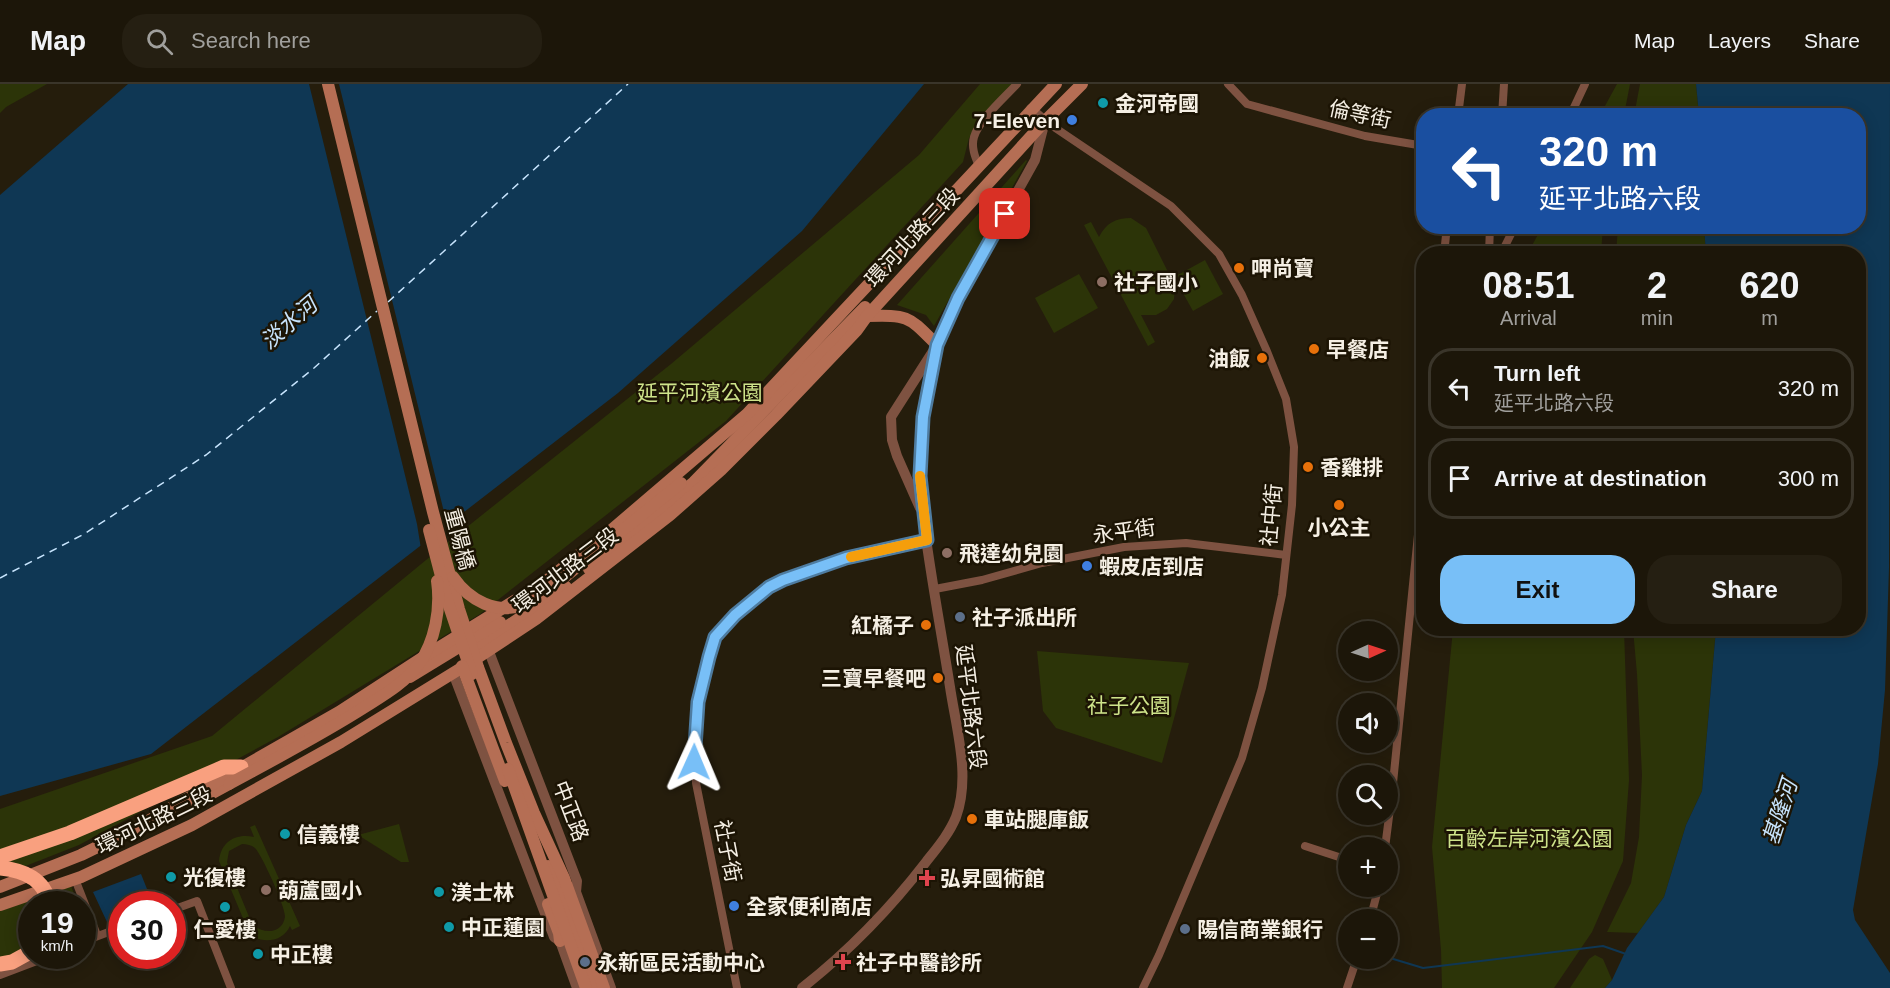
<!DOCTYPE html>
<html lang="en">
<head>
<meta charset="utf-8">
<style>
	:root { --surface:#1c1609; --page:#251f12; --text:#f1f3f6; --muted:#a09f9c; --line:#3a352a; --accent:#78bff7 }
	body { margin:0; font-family:Helvetica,"Noto Sans TC",sans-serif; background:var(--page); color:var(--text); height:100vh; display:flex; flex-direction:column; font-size:22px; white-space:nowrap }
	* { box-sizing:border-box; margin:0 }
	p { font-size:20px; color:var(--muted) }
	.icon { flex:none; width:33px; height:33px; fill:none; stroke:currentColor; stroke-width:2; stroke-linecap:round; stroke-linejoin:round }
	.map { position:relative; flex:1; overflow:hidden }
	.panel { position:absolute; left:1416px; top:162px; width:450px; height:390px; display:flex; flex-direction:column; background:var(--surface); border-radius:24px; box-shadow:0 3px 15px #0003,0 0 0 2px var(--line) }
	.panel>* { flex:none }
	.top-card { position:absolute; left:1416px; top:24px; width:450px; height:126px; border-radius:24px; box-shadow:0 3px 15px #0003,0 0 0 2px var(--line); background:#1a4fa0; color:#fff; overflow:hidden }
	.needle { width:39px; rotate:87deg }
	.tools { position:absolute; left:1338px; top:537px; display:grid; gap:12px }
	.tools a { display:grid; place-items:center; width:60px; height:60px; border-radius:50%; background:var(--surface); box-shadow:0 3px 15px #0003,0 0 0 2px var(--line); font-size:30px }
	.speed { position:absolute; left:18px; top:807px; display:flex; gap:12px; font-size:30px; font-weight:700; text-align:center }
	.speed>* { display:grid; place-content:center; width:78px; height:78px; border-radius:50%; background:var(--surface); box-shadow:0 3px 15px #0003,0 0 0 2px var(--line); line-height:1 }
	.speed small { font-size:15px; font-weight:400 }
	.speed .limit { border:9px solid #d22; background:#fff; color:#111 }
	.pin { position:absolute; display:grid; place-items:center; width:51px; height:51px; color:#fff; margin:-26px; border-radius:12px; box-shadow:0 3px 9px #0006 }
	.me { position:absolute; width:66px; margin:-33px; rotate:1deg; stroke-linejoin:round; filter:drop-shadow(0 0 4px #0008) }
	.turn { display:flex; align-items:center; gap:21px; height:126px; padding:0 24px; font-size:27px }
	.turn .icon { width:78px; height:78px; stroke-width:2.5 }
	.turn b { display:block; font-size:42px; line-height:51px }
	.eta { display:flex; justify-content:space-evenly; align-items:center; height:102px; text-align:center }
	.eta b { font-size:36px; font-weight:700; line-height:42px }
	.primary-button { display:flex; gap:12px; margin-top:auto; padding:12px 24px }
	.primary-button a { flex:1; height:69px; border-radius:24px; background:var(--accent); color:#111; font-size:24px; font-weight:700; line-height:69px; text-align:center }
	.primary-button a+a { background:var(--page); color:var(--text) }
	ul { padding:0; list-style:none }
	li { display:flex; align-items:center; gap:18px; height:81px; margin:0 12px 9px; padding:0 12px; border:3px solid var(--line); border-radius:24px }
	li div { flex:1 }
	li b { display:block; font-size:22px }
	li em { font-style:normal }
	header { display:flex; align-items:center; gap:36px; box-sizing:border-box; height:84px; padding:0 30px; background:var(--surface); border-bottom:2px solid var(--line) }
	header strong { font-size:28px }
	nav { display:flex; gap:33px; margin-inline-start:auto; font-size:21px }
	.search { width:420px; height:54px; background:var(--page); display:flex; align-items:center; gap:15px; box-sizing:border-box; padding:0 21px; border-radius:24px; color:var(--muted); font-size:22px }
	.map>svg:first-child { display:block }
	.green { fill:#2c3408; fill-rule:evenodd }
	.water { fill:#0f3754 }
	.pier { fill:#251d0c }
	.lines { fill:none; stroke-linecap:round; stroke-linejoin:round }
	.stream { stroke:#0f3754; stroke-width:2 }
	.ferry { stroke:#c7e4fd; stroke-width:1.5; stroke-dasharray:8 6; stroke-linecap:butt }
	.minor { stroke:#7e5241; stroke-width:8 }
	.tertiary { stroke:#7e5241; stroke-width:10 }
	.secondary { stroke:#b56e54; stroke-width:12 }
	.motorway { stroke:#f9a07f; stroke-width:15 }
	.secondary-bridge { stroke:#b56e54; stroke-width:12 }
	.motorway-bridge { stroke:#f9a07f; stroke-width:15 }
	.route-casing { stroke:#4e7ca1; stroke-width:15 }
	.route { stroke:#78bff7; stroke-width:10 }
	.slow { stroke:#f59e0b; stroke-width:10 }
	.culture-dot { fill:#0f9aa8; stroke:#1c1404; stroke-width:2 }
	.shop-dot { fill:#3f7fe0; stroke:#1c1404; stroke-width:2 }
	.food-dot { fill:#e8710a; stroke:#1c1404; stroke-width:2 }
	.education-dot { fill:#8d6e63; stroke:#1c1404; stroke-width:2 }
	.service-dot { fill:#5c6f8a; stroke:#1c1404; stroke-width:2 }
	.health-dot { fill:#e0444e; stroke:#1c1404; stroke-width:2 }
	.labels { text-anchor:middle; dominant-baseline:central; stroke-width:5; stroke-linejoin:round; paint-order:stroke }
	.poi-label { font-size:21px; font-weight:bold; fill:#f5efe4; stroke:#1c1404; text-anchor:start }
	.street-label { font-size:21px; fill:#f5efe4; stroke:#1c1404 }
	.park-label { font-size:21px; fill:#cee38a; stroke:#1c1404 }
	.water-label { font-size:22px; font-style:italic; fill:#c7e4fd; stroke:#1c1404 }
</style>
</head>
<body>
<header>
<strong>Map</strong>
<div class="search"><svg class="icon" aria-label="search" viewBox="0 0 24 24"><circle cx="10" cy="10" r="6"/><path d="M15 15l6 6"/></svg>Search here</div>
<nav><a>Map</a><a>Layers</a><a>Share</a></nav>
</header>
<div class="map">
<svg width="1890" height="904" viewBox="0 0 1890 904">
	<rect width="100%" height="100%" fill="#251d0c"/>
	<!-- green -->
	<g class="green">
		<path d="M0,0H47L6,23L0,29Z"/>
		<path d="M980,0H1016L969,54L963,78L726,337L480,530L278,653L79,761L0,792V725L212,652L437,467L671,280L919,71Z"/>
		<path d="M1617,0H1630L1624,31H1600Z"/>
		<path d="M1640,0H1696L1699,31L1634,32Z"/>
		<path d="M1026,76L1027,77L934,242L926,231L897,221Z"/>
		<path d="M1131,134L1146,144L1175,202L1174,215L1167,225L1156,231H1141L1155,258L1148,262L1084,141L1091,138L1099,153C1106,139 1116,134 1131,134Z"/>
		<path d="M1542,143H1603L1601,169H1528Z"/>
		<path d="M1618,143H1704L1706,169L1616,170Z"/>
		<path d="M1205,176L1223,210L1193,227L1174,193Z"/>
		<path d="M1079,190L1098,224L1054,249L1035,214Z"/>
		<path d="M1453,545H1624L1629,696L1623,777L1592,848L1554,904H1442L1441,866L1432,763Z"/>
		<path d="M1633,545H1716L1702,707L1686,741L1664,813L1638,849L1607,848L1631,799L1639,753L1642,691L1637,590Z"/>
		<path d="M1037,567L1189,579L1162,679L1056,644L1043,627Z"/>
		<path d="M399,740L409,778H401L358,751Z"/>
		<path d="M255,741L300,842L292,846L290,842C283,858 263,860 250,851L219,777C221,758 235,749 254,753L250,743ZM242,760C247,760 251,761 255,764C262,771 286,824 285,833C282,851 262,850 252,840L229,784L227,778L229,767Z"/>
		<path d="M71,802L78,820H32V872H38L0,886V827Z"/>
		<path d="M1595,871L1603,875L1612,896L1605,904H1570L1589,875Z"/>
	</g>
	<!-- water -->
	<g class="water">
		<path d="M128,0H924L802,147L618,309L151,670L0,712V111Z"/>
		<path d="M1696,0H1890L1889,484L1885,606L1878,680L1853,826L1855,836L1890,889V904H1605L1612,896L1627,864L1664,813L1686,741L1702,707L1716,545L1858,544V170L1706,169L1704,143L1858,142V32L1699,31Z"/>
		<path d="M141,790L153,820H122L121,833L107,838L93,808Z"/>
	</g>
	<!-- pier -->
	<path class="pier" d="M309,0H339L443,424L449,443L421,465L417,440Z"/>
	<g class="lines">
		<!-- stream -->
		<path class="stream" d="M1390,874L1423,884L1603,862L1626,870"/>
		<!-- ferry -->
		<g class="ferry">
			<path d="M388,218L628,0"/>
			<path d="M0,494L84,450L206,371L314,284L377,227"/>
		</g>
		<!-- minor -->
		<g class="minor">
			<path d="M1228,0L1247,20L1365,52L1424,62"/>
			<path d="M1458,32L1462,0"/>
			<path d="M1502,32L1504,0"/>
			<path d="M1570,32L1585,0"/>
			<path d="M1045,37L1171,122L1219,170L1242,211L1266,265L1286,315L1294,363L1292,421L1282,511L1262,604L1242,674L1159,871L1143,904"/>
			<path d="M979,82C975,73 971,63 974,53C979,36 1004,14 1017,0"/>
			<path d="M1444,170L1447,142"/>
			<path d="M1489,170L1490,142"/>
			<path d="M1501,170L1515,142"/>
			<path d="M935,505L982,496L1042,479L1124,463L1186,459L1286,471"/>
			<path d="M1305,762L1348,776"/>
			<path d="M1385,764L1392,709L1424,391"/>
			<path d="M75,795L97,851"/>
			<path d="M172,826L197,817L231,904"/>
			<path d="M1370,836L1379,802"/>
			<path d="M82,858L122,843"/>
			<path d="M0,891L50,872"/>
			<path d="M737,904L696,699L695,653L698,618L715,553L735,531L769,503L782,496L846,474L927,456"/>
			<path d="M1347,904L1357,874"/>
		</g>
		<!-- tertiary -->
		<g class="tertiary">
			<path d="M920,424L897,372L892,356L891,333L937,261L958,215L1035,76L1045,37L1031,25"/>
			<path d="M488,565L577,797L576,808L611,904"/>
			<path d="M453,589L554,853L560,857L577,904"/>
			<path d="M802,904C849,867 889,826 926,778C937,764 949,750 956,733C971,692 956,644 950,603C941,546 930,489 923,432C916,373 926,319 937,261"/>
		</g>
		<!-- secondary -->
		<g class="secondary">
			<path d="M867,232C910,231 908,232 937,261"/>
			<path d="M589,485L694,398L865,223"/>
			<path d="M466,570L566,503"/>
			<path d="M410,593L500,538"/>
			<path d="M196,718L229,700"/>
			<path d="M548,782L595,904"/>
			<path d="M0,803L81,771L134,745L339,628L425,572L545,498L580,470L595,460L747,330L1056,0"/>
			<path d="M548,820L559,849L560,857"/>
			<path d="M0,821L81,793L192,741L341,658L471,578L536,535L670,431L721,386L776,331L857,246L867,232L1045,37L1082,0"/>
		</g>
		<!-- motorway -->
		<g class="motorway">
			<path d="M0,773L70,749L224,683H241"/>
			<path d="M0,880L12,878L32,867"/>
		</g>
		<!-- secondary-bridge -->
		<g class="secondary-bridge">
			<path d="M328,0L433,428L459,525L478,583L506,659L534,729L564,794L604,904"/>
			<path d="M429,446L448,519L472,590"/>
			<path d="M453,493C469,516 497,532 525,520C532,517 539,512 546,508L681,399"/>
			<path d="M462,582L505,697"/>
			<path d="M508,685L586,904"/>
			<path d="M229,700C275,675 321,651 365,623C384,611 405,599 419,580C435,557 441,525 437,497"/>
		</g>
		<!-- motorway-bridge -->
		<path class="motorway-bridge" d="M0,784C23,786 45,795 49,820"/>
	</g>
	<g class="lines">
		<defs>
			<path id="route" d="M694,678L698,618L709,573L715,553L735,531L769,503L783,496L846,474L927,456L920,392L923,333L937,261L958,214L1005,130"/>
		</defs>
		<!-- route casing -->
		<use href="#route" class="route-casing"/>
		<!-- route -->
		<use href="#route" class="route"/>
		<!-- slow -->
		<path class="slow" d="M851,473L927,456L920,392"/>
	</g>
	<!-- markers -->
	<g class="culture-dot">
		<circle cx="1103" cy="19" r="6"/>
		<circle cx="285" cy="750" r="6"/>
		<circle cx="171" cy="793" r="6"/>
		<circle cx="439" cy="808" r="6"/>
		<circle cx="225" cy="823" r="6"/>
		<circle cx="449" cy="843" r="6"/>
		<circle cx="258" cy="870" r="6"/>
	</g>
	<g class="shop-dot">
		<circle cx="1072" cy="36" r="6"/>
		<circle cx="1087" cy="482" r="6"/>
		<circle cx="734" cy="822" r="6"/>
	</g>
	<g class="food-dot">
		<circle cx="1239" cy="184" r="6"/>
		<circle cx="1314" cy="265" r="6"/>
		<circle cx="1262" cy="274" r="6"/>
		<circle cx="1308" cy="383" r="6"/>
		<circle cx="1339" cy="421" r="6"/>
		<circle cx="926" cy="541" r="6"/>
		<circle cx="938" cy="594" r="6"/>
		<circle cx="972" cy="735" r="6"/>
	</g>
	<g class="education-dot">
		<circle cx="1102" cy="198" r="6"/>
		<circle cx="947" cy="469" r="6"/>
		<circle cx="266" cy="806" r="6"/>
	</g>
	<g class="service-dot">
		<circle cx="960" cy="533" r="6"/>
		<circle cx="1185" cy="845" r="6"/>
		<circle cx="585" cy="878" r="6"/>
	</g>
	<g class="health-dot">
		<path d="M924 785h6v6h6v6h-6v6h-6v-6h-6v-6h6z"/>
		<path d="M840 869h6v6h6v6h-6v6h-6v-6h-6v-6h6z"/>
	</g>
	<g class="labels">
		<!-- poi labels -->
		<g class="poi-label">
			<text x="1115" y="19">金河帝國</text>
			<text x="1060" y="36" text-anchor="end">7-Eleven</text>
			<text x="1251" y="184">呷尚寶</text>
			<text x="1114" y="198">社子國小</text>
			<text x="1326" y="265">早餐店</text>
			<text x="1250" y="274" text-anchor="end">油飯</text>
			<text x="1320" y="383">香雞排</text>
			<text x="1339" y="443" text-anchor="middle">小公主</text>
			<text x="959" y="469">飛達幼兒園</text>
			<text x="1099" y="482">蝦皮店到店</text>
			<text x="972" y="533">社子派出所</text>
			<text x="914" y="541" text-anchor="end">紅橘子</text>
			<text x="926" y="594" text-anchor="end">三寶早餐吧</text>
			<text x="984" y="735">車站腿庫飯</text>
			<text x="297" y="750">信義樓</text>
			<text x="183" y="793">光復樓</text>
			<text x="940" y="794">弘昇國術館</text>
			<text x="278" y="806">葫蘆國小</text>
			<text x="451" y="808">渼士林</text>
			<text x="746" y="822">全家便利商店</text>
			<text x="461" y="843">中正蓮園</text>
			<text x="225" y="845" text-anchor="middle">仁愛樓</text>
			<text x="1197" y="845">陽信商業銀行</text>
			<text x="270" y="870">中正樓</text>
			<text x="597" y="878">永新區民活動中心</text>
			<text x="856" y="878">社子中醫診所</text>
		</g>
		<!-- street labels -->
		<g class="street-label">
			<text transform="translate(1360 30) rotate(12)">倫等街</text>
			<text transform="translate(912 153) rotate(-47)">環河北路三段</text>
			<text transform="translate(1271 431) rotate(-85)">社中街</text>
			<text transform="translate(1124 447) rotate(-8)">永平街</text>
			<text transform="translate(460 455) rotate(75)">重陽橋</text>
			<text transform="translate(565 486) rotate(-37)">環河北路三段</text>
			<text transform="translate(971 623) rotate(83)">延平北路六段</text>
			<text transform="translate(571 727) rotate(69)">中正路</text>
			<text transform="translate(154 736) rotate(-26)">環河北路三段</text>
			<text transform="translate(728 767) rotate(79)">社子街</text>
		</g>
		<!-- park labels -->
		<g class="park-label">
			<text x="700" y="308">延平河濱公園</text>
			<text x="1129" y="621">社子公園</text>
			<text x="1529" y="754">百齡左岸河濱公園</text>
		</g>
		<!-- water labels -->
		<g class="water-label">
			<text transform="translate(289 239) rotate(-41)">淡水河</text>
			<text transform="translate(1780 728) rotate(-72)">基隆河</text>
		</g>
	</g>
</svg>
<div class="tools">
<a><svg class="needle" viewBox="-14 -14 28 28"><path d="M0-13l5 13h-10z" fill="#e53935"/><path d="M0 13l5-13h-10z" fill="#a09f9c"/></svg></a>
<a><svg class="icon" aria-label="sound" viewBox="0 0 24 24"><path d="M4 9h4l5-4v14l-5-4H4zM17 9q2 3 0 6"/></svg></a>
<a><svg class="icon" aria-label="search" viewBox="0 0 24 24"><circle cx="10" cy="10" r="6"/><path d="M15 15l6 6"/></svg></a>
<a>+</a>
<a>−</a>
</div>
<div class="speed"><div>19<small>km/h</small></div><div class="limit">30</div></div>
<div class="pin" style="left:1005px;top:130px;background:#d93025"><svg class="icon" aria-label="arrive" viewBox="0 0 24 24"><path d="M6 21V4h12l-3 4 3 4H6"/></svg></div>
<svg class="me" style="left:694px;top:678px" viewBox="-20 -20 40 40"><path d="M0-17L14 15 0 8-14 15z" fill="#78bff7" stroke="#fff" stroke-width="4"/></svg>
<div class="top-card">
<div class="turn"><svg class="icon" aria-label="left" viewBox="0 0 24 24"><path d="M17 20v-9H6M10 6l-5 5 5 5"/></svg><div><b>320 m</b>延平北路六段</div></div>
</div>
<section class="panel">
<div class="eta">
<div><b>08:51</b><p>Arrival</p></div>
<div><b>2</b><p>min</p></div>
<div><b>620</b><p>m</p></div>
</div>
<ul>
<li><svg class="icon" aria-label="left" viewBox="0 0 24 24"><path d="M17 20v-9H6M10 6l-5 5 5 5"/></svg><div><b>Turn left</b><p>延平北路六段</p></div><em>320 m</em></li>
<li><svg class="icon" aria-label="arrive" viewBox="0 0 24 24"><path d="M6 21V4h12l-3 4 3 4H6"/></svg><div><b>Arrive at destination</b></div><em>300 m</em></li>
</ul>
<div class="primary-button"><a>Exit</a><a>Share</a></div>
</section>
</div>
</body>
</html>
